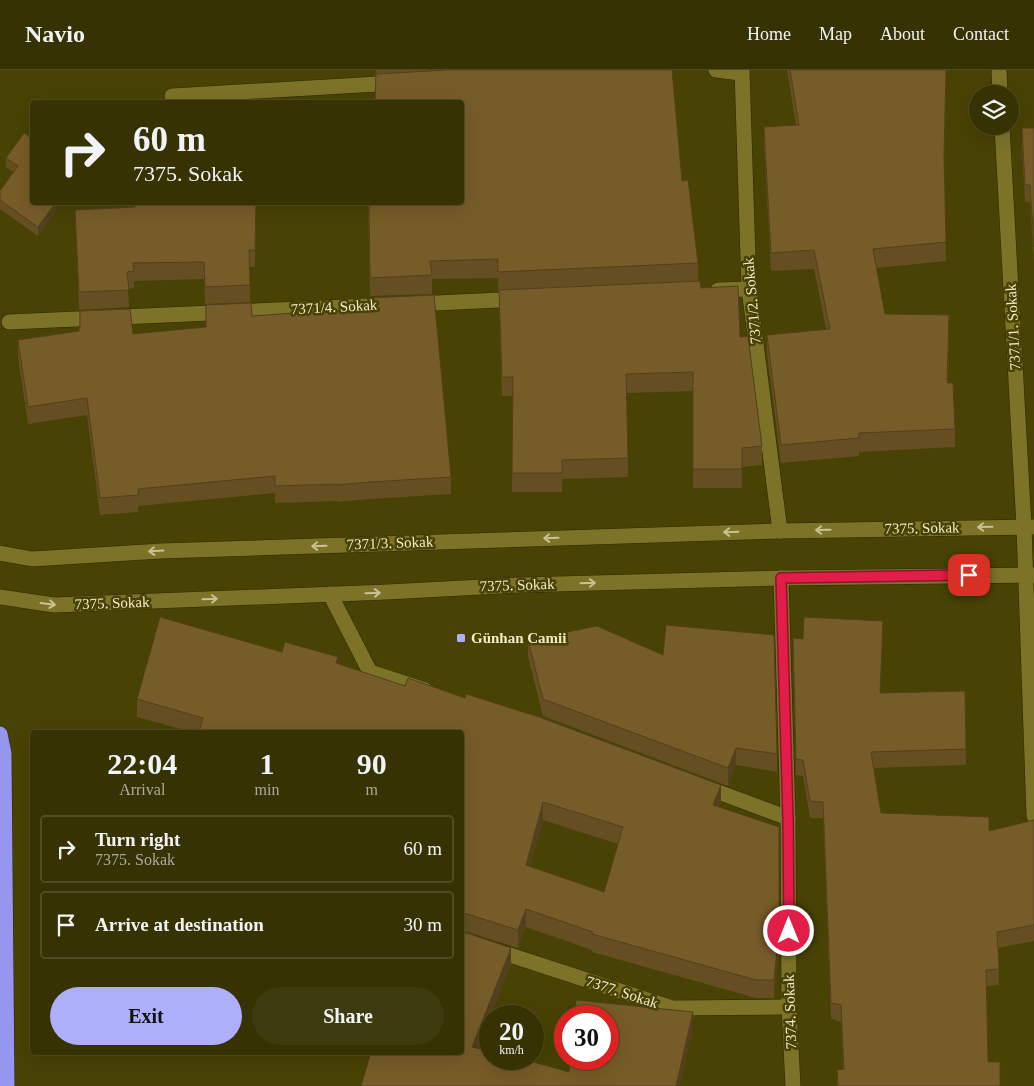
<!DOCTYPE html>
<html lang="en">
<head>
<meta charset="utf-8">
<style>
	:root { --surface:#363203; --page:#3d3a0d; --text:#f1f3f6; --muted:#aaaa9a; --line:#504d25; --accent:#adaffb }
	body { margin:0; font-family:Georgia,serif; background:var(--page); color:var(--text); height:100vh; display:flex; flex-direction:column; font-size:19px; white-space:nowrap }
	* { box-sizing:border-box; margin:0 }
	p { font-size:16px; color:var(--muted) }
	.icon { flex:none; width:28px; height:28px; fill:none; stroke:currentColor; stroke-width:2; stroke-linecap:round; stroke-linejoin:round }
	.map { position:relative; flex:1; overflow:hidden }
	.drawer { position:absolute; left:30px; top:660px; width:434px; height:325px; display:flex; flex-direction:column; background:var(--surface); border-radius:5px; box-shadow:0 5px 20px #0002,0 0 0 1px var(--line) }
	.drawer>* { flex:none }
	.guide { position:absolute; left:30px; top:30px; width:434px; height:105px; border-radius:5px; box-shadow:0 5px 20px #0002,0 0 0 1px var(--line); background:#363203; color:var(--text); overflow:hidden }
	.fabs { position:absolute; left:969px; top:15px; display:grid; gap:10px }
	.fabs a { display:grid; place-items:center; width:50px; height:50px; border-radius:50%; background:var(--surface); box-shadow:0 5px 20px #0002,0 0 0 1px var(--line); font-size:25px }
	.speed { position:absolute; left:479px; top:935px; display:flex; gap:10px; font-size:25px; font-weight:700; text-align:center }
	.speed>* { display:grid; place-content:center; width:65px; height:65px; border-radius:50%; background:var(--surface); box-shadow:0 5px 20px #0002,0 0 0 1px var(--line); line-height:1 }
	.speed small { font-size:12px; font-weight:400 }
	.speed .limit { border:8px solid #d22; background:#fff; color:#111 }
	.pin { position:absolute; display:grid; place-items:center; width:42px; height:42px; color:#fff; margin:-21px; border-radius:10px; box-shadow:0 2px 8px #0006 }
	.me { position:absolute; width:55px; margin:-28px; rotate:0deg; stroke-linejoin:round; filter:drop-shadow(0 0 4px #0008) }
	.turn { display:flex; align-items:center; gap:18px; height:105px; padding:0 20px; font-size:22px }
	.turn .icon { width:65px; height:65px; stroke-width:2.5 }
	.turn b { display:block; font-size:35px; line-height:42px }
	.eta { display:flex; justify-content:space-evenly; align-items:center; height:85px; text-align:center }
	.eta b { font-size:30px; font-weight:700; line-height:35px }
	.primary-button { display:flex; gap:10px; margin-top:auto; padding:10px 20px }
	.primary-button a { flex:1; height:58px; border-radius:30px; background:var(--accent); color:#111; font-size:20px; font-weight:700; line-height:58px; text-align:center }
	.primary-button a+a { background:var(--page); color:var(--text) }
	ul { padding:0; list-style:none }
	li { display:flex; align-items:center; gap:15px; height:68px; margin:0 10px 8px; padding:0 10px; border:2px solid var(--line); border-radius:5px }
	li div { flex:1 }
	li b { display:block; font-size:19px }
	li em { font-style:normal }
	header { display:flex; align-items:center; gap:30px; box-sizing:border-box; height:70px; padding:0 25px; background:var(--surface); border-bottom:1px solid var(--line) }
	header strong { font-size:24px }
	nav { display:flex; gap:28px; margin-inline-start:auto; font-size:18px }
	.map>svg:first-child { display:block }
	.lines { fill:none; stroke-linecap:round; stroke-linejoin:round }
	.minor-casing { stroke:#2d2800; stroke-width:16 }
	.tertiary-casing { stroke:#2d2800; stroke-width:16 }
	.motorway-casing { stroke:#2d2800; stroke-width:16 }
	.minor { stroke:#7c7329; stroke-width:15 }
	.tertiary { stroke:#7c7329; stroke-width:15 }
	.motorway { stroke:#9696ef; stroke-width:15 }
	.wall { fill:#654f22; fill-rule:evenodd }
	.shaded-wall { fill:#53401c }
	.building { fill:#765c28; stroke:#53401c; fill-rule:evenodd }
	.oneway { stroke:#c7c290 }
	.route-casing { stroke:#92132f; stroke-width:12 }
	.route { stroke:#e11d48; stroke-width:9 }
	.poi-dot { fill:#adaffb; stroke:#484204; stroke-width:2 }
	.labels { text-anchor:middle; dominant-baseline:central; stroke-width:5; stroke-linejoin:round; paint-order:stroke }
	.street-label { font-size:15px; fill:#f0ecc8; stroke:#484204 }
	.poi-label { font-size:15px; font-weight:bold; fill:#f0ecc8; stroke:#484204; text-anchor:start }
</style>
</head>
<body>
<header>
<strong>Navio</strong>
<nav><a>Home</a><a>Map</a><a>About</a><a>Contact</a></nav>
</header>
<div class="map">
<svg width="1034" height="1016" viewBox="0 0 1034 1016">
	<rect width="100%" height="100%" fill="#484204"/>
	<g class="lines">
		<defs>
			<g id="minor">
				<path d="M716,0L741,3"/>
				<path d="M742,0L749,219L780,461"/>
				<path d="M999,0L1000,24"/>
				<path d="M172,26L395,13"/>
				<path d="M1002,56L1024,457L1034,746"/>
				<path d="M718,220L749,219"/>
				<path d="M415,234L520,229"/>
				<path d="M9,252L390,235"/>
				<path d="M781,508L788,748L789,937L793,1016"/>
				<path d="M330,524L370,602L425,620"/>
				<path d="M702,716L788,748"/>
				<path d="M461,869L672,938L789,937"/>
			</g>
			<g id="tertiary">
				<path d="M0,483L32,489L161,481L780,461L1034,457"/>
				<path d="M0,527L54,535L387,522L519,515L781,508L1034,505"/>
			</g>
			<path id="motorway" d="M0,664L4,683L7,1016"/>
		</defs>
		<!-- minor casing -->
		<use href="#minor" class="minor-casing"/>
		<!-- tertiary casing -->
		<use href="#tertiary" class="tertiary-casing"/>
		<!-- motorway casing -->
		<use href="#motorway" class="motorway-casing"/>
		<!-- minor -->
		<use href="#minor" class="minor"/>
		<!-- tertiary -->
		<use href="#tertiary" class="tertiary"/>
		<!-- motorway -->
		<use href="#motorway" class="motorway"/>
	</g>
	<!-- wall -->
	<g class="wall">
		<path d="M376,0H445L376,4Z"/>
		<path d="M787,0H946L944,95L946,191L876,198L885,244L949,264L948,313L955,359V377L859,382V386L781,393L767,283V265L826,259L814,199L771,201L764,75V57L796,55Z"/>
		<path d="M1022,58H1034V194L1030,132H1025L1022,76Z"/>
		<path d="M24,63L32,132L56,141L38,166L0,139V121L13,102L6,97V88Z"/>
		<path d="M682,111L698,193V212L701,218L740,267L762,376V395L742,397V418H693V321L627,323L628,407L562,409V422H512L513,326H502L499,240V221H498V208L432,209V224L370,226L368,132H461Z"/>
		<path d="M256,132L255,197H250V232L205,234L204,209L134,211V218L128,219L129,237L79,240L75,140Z"/>
		<path d="M206,235L252,246L451,407V424L370,429L338,432V431L275,433V423L138,436V442L100,445L87,345L28,354L18,287V270L79,261L80,241L133,264L206,257Z"/>
		<path d="M883,567L880,623L966,679V695L874,698L881,743L989,761L1034,750V871L998,878L999,915L987,916L988,992L1000,1016H837V1000L843,999L841,952L831,949L823,748H810L803,706L796,705L793,568L803,569Z"/>
		<path d="M528,570L777,684V702L736,695L728,716L543,646L528,587Z"/>
		<path d="M282,582L338,594L721,733L719,737L779,879L774,928H756L592,882V880L526,857L518,878L461,860V662H191L137,647V629ZM543,750L618,774L604,822L530,797Z"/>
	</g>
	<!-- shaded-wall -->
	<g class="shaded-wall">
		<path d="M56,132V141L38,166V157Z"/>
		<path d="M883,551V567L880,639V623Z"/>
		<path d="M736,678V695L728,716V698Z"/>
		<path d="M721,715V733L713,752V735Z"/>
		<path d="M543,732V750L526,813V795Z"/>
		<path d="M526,839V857L518,878V860Z"/>
		<path d="M779,861V879L774,928V910Z"/>
		<path d="M511,878V895L491,946H490V949L472,994V977Z"/>
		<path d="M693,942V960L680,1016H676Z"/>
	</g>
	<!-- building -->
	<g class="building">
		<path d="M447,0H672L682,111L688,110L698,193L498,202V189L430,191L432,205L370,208L369,132H461V32H375L376,4Z"/>
		<path d="M790,0H946L944,85L946,172L873,179L885,244L949,245L947,313H953L955,359L859,363V368L781,375L767,265L830,259L814,180L771,183L764,57L799,55Z"/>
		<path d="M1022,58H1034V177L1030,115H1025Z"/>
		<path d="M24,63L32,69V132H56L38,157L0,130V121L18,96L6,88Z"/>
		<path d="M135,132H256L255,180H249L250,215L205,217L204,192L133,193L134,201L127,202L129,220L79,222L75,140L135,137Z"/>
		<path d="M700,211L701,218L738,216L740,267L748,266L762,376L742,378V399H693V302L626,304L628,388L562,390V403H512L513,307H502L499,220Z"/>
		<path d="M434,225L451,407L370,412L338,415V414L275,416V406L138,419V425L100,428L87,328L28,337L18,270L79,261V257H80V241L130,239L133,264L206,257V235L251,233L252,246L310,242L371,241V228Z"/>
		<path d="M160,547L282,582L285,572L338,587L336,593L405,616L408,608L465,628L466,624L539,647L721,715L713,735L779,757V861L774,910H756L592,864L593,862L526,839L518,860L461,842V662H199L203,648L137,629ZM543,732L623,757L604,822L526,795Z"/>
		<path d="M804,547L883,551L880,623L965,621L966,679L871,682L881,743L989,747V761L1034,750V855L997,862L999,899L986,900L988,992H1000V1016H838L837,1000L844,999L841,935L831,933L823,732L810,731L803,690L796,689L793,568L803,569Z"/>
		<path d="M666,555L774,565L777,684L736,678L728,698L543,629L528,570L597,556L663,585Z"/>
		<path d="M461,861L511,878L472,977L490,981V989H523L569,1002L571,989H608V946H575L576,930L693,942L676,1016H361L371,982H461Z"/>
	</g>
	<!-- one-way arrows -->
	<defs><path id="oneway-shaft" d="M-6 0H5M1.5-3L5.5 0L1.5 3" fill="none" stroke-width="1.6" stroke-linecap="round" stroke-linejoin="round" transform="scale(1.25)"/></defs>
	<g class="oneway">
		<use href="#oneway-shaft" transform="translate(985 457) rotate(179)"/>
		<use href="#oneway-shaft" transform="translate(823 460) rotate(179)"/>
		<use href="#oneway-shaft" transform="translate(731 462) rotate(178)"/>
		<use href="#oneway-shaft" transform="translate(551 468) rotate(178)"/>
		<use href="#oneway-shaft" transform="translate(319 476) rotate(178)"/>
		<use href="#oneway-shaft" transform="translate(156 481) rotate(177)"/>
		<use href="#oneway-shaft" transform="translate(588 513) rotate(-2)"/>
		<use href="#oneway-shaft" transform="translate(373 523) rotate(-2)"/>
		<use href="#oneway-shaft" transform="translate(210 529) rotate(-2)"/>
		<use href="#oneway-shaft" transform="translate(48 534) rotate(7)"/>
	</g>
	<g class="lines">
		<defs>
			<path id="route" d="M789,861L788,748L781,508L969,505"/>
		</defs>
		<!-- route casing -->
		<use href="#route" class="route-casing"/>
		<!-- route -->
		<use href="#route" class="route"/>
	</g>
	<!-- markers -->
	<rect class="poi-dot" x="456" y="563" width="10" height="10" rx="2.5"/>
	<g class="labels">
		<!-- street labels -->
		<g class="street-label">
			<text transform="translate(752 231) rotate(-95)">7371/2. Sokak</text>
			<text transform="translate(334 237) rotate(-3)">7371/4. Sokak</text>
			<text transform="translate(1013 257) rotate(-93)">7371/1. Sokak</text>
			<text transform="translate(922 458) rotate(-1)">7375. Sokak</text>
			<text transform="translate(390 473) rotate(-2)">7371/3. Sokak</text>
			<text transform="translate(517 515) rotate(-2)">7375. Sokak</text>
			<text transform="translate(112 533) rotate(-2)">7375. Sokak</text>
			<text transform="translate(622 922) rotate(18)">7377. Sokak</text>
			<text transform="translate(790 942) rotate(-92)">7374. Sokak</text>
		</g>
		<!-- poi labels -->
		<g class="poi-label">
			<text x="471" y="568">Günhan Camii</text>
		</g>
	</g>
</svg>
<div class="fabs">
<a><svg class="icon" aria-label="layers" viewBox="0 0 24 24"><path d="M12 4l9 5-9 5-9-5zM3 14l9 5 9-5"/></svg></a>
</div>
<div class="speed"><div>20<small>km/h</small></div><div class="limit">30</div></div>
<div class="pin" style="left:969px;top:505px;background:#d93025"><svg class="icon" aria-label="arrive" viewBox="0 0 24 24"><path d="M6 21V4h12l-3 4 3 4H6"/></svg></div>
<svg class="me" style="left:789px;top:861px" viewBox="-20 -20 40 40"><circle r="17" fill="#e11d48" stroke="#fff" stroke-width="3"/><path d="M0-11L8 9 0 5-8 9z" fill="#fff"/></svg>
<div class="guide">
<div class="turn"><svg class="icon" aria-label="right" viewBox="0 0 24 24"><path d="M7 20v-9h11M14 6l5 5-5 5"/></svg><div><b>60 m</b>7375. Sokak</div></div>
</div>
<section class="drawer">
<div class="eta">
<div><b>22:04</b><p>Arrival</p></div>
<div><b>1</b><p>min</p></div>
<div><b>90</b><p>m</p></div>
</div>
<ul>
<li><svg class="icon" aria-label="right" viewBox="0 0 24 24"><path d="M7 20v-9h11M14 6l5 5-5 5"/></svg><div><b>Turn right</b><p>7375. Sokak</p></div><em>60 m</em></li>
<li><svg class="icon" aria-label="arrive" viewBox="0 0 24 24"><path d="M6 21V4h12l-3 4 3 4H6"/></svg><div><b>Arrive at destination</b></div><em>30 m</em></li>
</ul>
<div class="primary-button"><a>Exit</a><a>Share</a></div>
</section>
</div>
</body>
</html>
